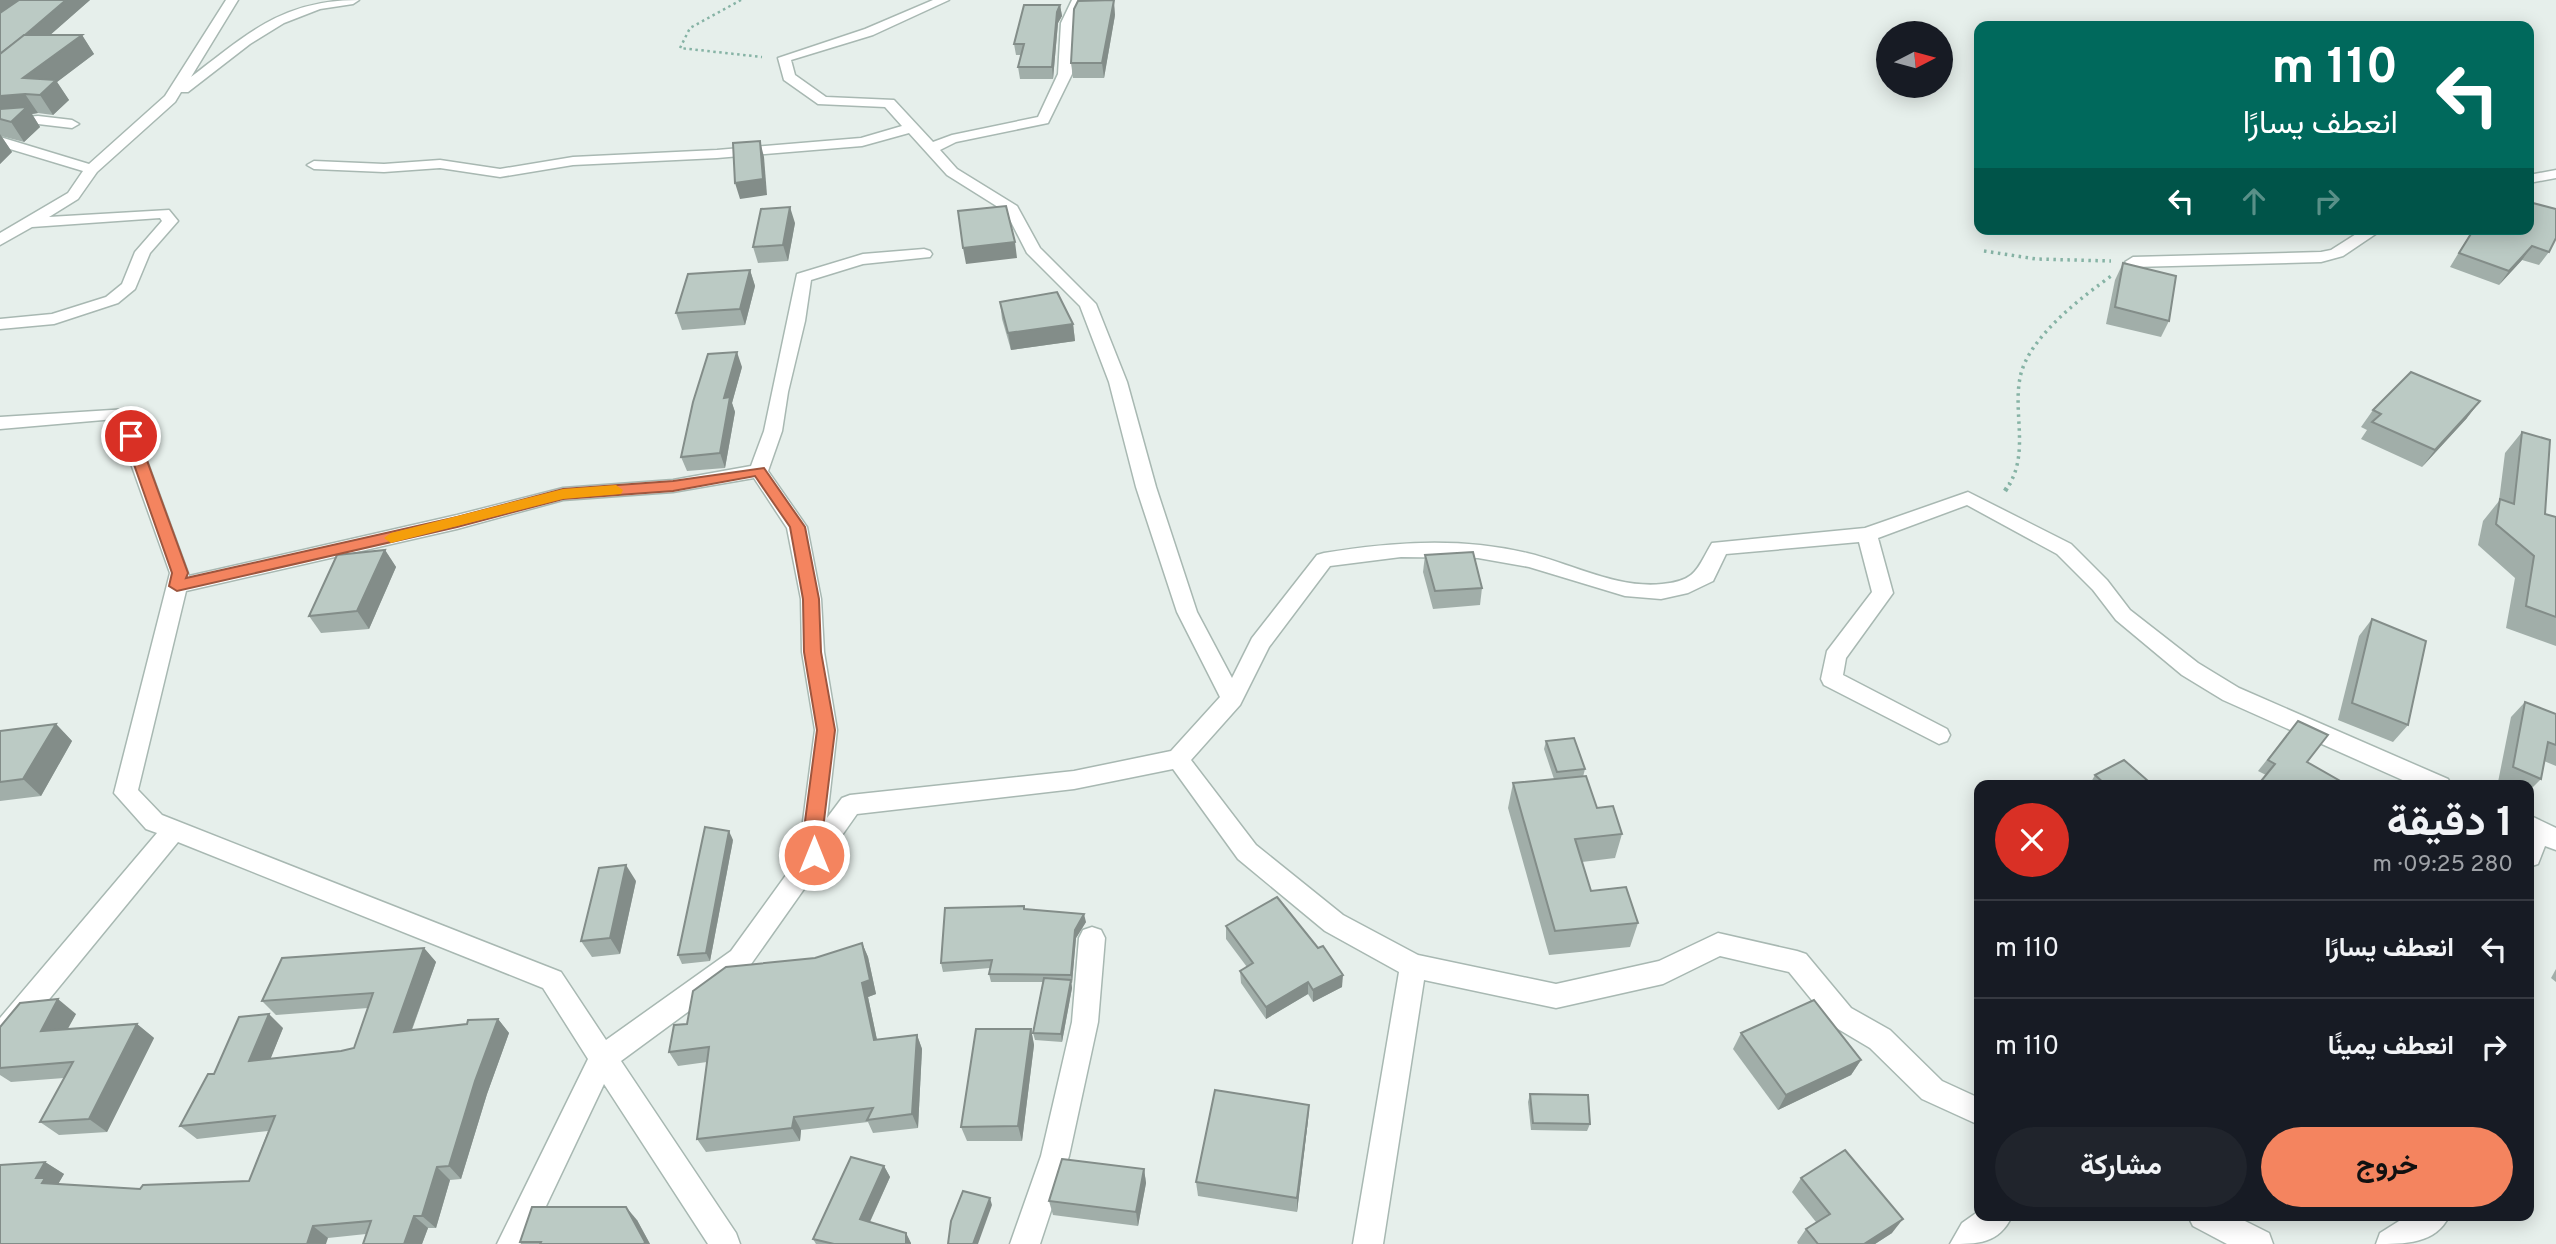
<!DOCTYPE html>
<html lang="ar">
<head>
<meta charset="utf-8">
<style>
	:root { --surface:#171b24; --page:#20242c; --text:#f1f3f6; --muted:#9ea1a6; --line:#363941; --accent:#f4845f }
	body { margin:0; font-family:Overpass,Vazirmatn,sans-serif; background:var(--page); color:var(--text); direction:rtl; height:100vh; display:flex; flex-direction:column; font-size:26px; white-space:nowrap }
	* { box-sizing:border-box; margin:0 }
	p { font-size:23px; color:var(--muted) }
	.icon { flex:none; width:38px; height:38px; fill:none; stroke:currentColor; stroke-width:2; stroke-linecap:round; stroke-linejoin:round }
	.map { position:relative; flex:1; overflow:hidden; direction:ltr }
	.panel { position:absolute; left:1974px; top:780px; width:560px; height:441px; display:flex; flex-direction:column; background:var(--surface); border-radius:14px; box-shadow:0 4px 18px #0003; direction:rtl }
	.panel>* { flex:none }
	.hud { position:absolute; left:1974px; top:21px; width:560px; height:214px; border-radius:14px; box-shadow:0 4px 18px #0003; direction:rtl; background:#00695c; color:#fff; overflow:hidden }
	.needle { width:46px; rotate:84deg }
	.tools { position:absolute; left:1876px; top:21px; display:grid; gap:14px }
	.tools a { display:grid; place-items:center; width:77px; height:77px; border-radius:50%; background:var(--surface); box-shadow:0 4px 18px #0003; font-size:35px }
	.pin { position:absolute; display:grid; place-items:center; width:60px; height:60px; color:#fff; margin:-30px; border:4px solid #fff; border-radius:50%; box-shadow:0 2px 7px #0007 }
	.me { position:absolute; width:77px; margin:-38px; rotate:0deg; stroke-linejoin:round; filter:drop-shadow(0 0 5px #0008) }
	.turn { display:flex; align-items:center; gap:24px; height:147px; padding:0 21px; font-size:32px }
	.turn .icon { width:91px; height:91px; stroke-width:2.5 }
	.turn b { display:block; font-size:49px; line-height:60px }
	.lanes { display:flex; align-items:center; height:66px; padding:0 21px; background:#0003; justify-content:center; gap:35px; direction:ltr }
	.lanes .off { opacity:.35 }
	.round { display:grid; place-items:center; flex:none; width:74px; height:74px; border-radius:37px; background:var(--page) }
	.summary { display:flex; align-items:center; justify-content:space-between; height:119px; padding:0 21px }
	h1 { font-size:42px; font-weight:700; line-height:52px }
	.button { display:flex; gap:14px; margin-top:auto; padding:14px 21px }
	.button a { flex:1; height:80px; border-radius:42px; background:var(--accent); color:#111; font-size:28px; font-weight:700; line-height:80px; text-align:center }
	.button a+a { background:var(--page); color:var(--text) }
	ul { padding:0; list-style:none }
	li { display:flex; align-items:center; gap:21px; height:98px; padding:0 21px; border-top:2px solid var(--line) }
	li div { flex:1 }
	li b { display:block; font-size:26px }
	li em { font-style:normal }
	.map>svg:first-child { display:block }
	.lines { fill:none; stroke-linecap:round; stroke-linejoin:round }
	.minor-casing { stroke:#a8b8b2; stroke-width:3 }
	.path-far2 { stroke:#86b3a5; stroke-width:2.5; stroke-dasharray:2.5 3.5; stroke-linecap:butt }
	.path-far1 { stroke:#86b3a5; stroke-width:3.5; stroke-dasharray:2.5 4.5; stroke-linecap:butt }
	.path { stroke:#86b3a5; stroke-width:4.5; stroke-dasharray:3.5 5; stroke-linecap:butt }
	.minor { fill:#fff; fill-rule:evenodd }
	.wall { fill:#a1aea9 }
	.shaded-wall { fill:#838d89 }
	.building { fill:#bbcac4; stroke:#838d89; stroke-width:2 }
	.route { fill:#f4845f; stroke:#9f563e; stroke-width:2 }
	.slow { fill:#f59e0b }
</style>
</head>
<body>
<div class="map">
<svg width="2556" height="1244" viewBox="0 0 2556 1244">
	<rect width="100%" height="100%" fill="#e6efeb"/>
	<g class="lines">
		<defs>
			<g id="minor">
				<path d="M226,0H238L191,77C248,33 283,0 359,0L353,4L320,9L284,23L250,44L188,92H181L175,102L97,172L78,199L49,217L169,210L178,221L150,253L135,289L118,303L54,324L0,329V319L52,314L106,297L122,284L135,252L162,221L160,218L32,227L0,245V233L68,193L83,171L0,146V137L89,164L165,96Z"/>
				<path d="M933,0H949L873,35L791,60L795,75L826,97L894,100L933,142L952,135L1038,117L1058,74L1061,23L1072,0H1084L1073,23L1072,74L1048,123L956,142L940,150L957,169L1017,206L1040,248L1096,304L1127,382L1156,487L1197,612L1232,678L1252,638L1317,555L1324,553C1392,542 1459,537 1527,553C1570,563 1617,589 1662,584C1697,581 1697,568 1712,543L1865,528L1968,492L2071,544L2107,580L2130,610L2198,663L2239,688L2448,779L2452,786H2416L2223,700L2182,675L2116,620L2093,590L2057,554L1967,505L1878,538L1893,593L1846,658L1843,675L1947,729L1950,735L1947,741L1939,744L1824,685L1821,679L1827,651L1872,592L1859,542L1726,554L1713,581L1688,593L1661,599L1625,596L1529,567L1478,558L1401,557L1330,566L1269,647L1240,705L1191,760L1256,845L1343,915L1418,955L1556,984L1659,961L1718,933L1797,951L1806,954L1851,1008L1890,1030L1942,1081L1979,1098V1125L1922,1099L1870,1048L1833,1026L1789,972L1720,956L1663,984L1556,1008L1424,980L1383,1244H1353L1399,972L1325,931L1238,859L1173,769L1074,789L857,814L749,967L621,1061L736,1233L740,1244H708L604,1084L528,1244H497L588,1059L543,988L178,842L10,1047L0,1050V1018L157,833L146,829L114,793L170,573L115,419L0,429V417L128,409L189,576L457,515L563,488L673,480L751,466L764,431L797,274L863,254L924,249L930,251L932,254L930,257L863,264L811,280L805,321L788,392L782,431L768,471L807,527L821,599L824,652L837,730L827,818L842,798L850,795L1074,771L1171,751L1220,697L1177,612L1136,487L1109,382L1080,306L1027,253L1006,212L947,175L909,133L862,146L717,158L573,165L500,177L440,168L384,172L314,169L307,165L314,161L384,164L440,160L500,169L573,157L717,150L861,138L902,126L885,107L818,104L784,80L778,58L865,29ZM754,478L787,528L801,599L802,652L815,730L802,829V853L731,951L606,1040L561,972L162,815L138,790L186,591L457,529L563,500L673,492Z"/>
				<path d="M38,116L72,120L79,124L72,128L38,124L0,127V119Z"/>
				<path d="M2556,170V178L2529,183V175Z"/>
				<path d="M2364,229H2383L2343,256L2321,262L2133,267L2125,262L2133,257L2321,252L2331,250Z"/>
				<path d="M2529,815L2556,828V850L2545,846L2538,864L2529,867Z"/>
				<path d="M1092,927L1101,930L1105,938L1098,1022L1069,1156L1040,1244H1010L1041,1156L1072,1022L1079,938L1083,930Z"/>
				<path d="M1979,1211V1216H2012C1999,1244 1977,1244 1950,1244L1962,1223Z"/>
				<path d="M2188,1216H2235L2269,1233L2273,1244H2227L2193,1226Z"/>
				<path d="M2407,1216H2449C2436,1244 2404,1244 2376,1244L2380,1233Z"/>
			</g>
		</defs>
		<!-- minor casing -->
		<use href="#minor" class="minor-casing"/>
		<!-- path-far2 -->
		<path class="path-far2" d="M741,0L690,28L680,48L762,57"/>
		<!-- path-far1 -->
		<g class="path-far1">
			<path d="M1984,251L2036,259L2111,261"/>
			<path d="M2009,485C2029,452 2013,413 2020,378C2027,338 2083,296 2114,274"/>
		</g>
		<!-- path -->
		<path class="path" d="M2005,491L2010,483"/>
		<!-- minor -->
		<use href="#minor" class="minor"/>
	</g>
	<!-- wall -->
	<g class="wall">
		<path d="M0,0H90L50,35H82L94,54L57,82L69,100L53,115L38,113L32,114L40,127L24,142L1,136L12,152L0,164Z"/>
		<path d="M1060,5L1062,16L1058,23L1053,79H1020L1018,67L1021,55H1016L1014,44Z"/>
		<path d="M1115,15L1104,78H1073L1071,63Z"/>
		<path d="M795,223L788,261L758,263L753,247Z"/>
		<path d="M2473,229H2529L2549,252L2539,265L2522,260L2499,285L2450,267Z"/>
		<path d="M2123,263L2169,321L2161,337L2106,324L2115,280Z"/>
		<path d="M750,270L755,286L745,325L682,330L676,313Z"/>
		<path d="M1000,302L1073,324L1075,341L1011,350L1002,319Z"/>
		<path d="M742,367L732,403L735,412L725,468L687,471L681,457Z"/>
		<path d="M2373,410L2467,418L2422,467L2361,439L2367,430L2361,427Z"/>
		<path d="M2522,432L2545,514L2556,517V646L2506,628L2515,578L2478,545L2483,521L2499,501L2505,453Z"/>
		<path d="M385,550L396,567L369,629L321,633L309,616Z"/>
		<path d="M1425,555L1482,588L1480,605L1433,609L1423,572Z"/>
		<path d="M2372,619L2408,725L2393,742L2338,720L2359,636Z"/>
		<path d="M2525,702L2556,714V766L2544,761L2541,779L2529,791V786H2506L2498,782L2511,717Z"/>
		<path d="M2298,721L2328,735L2266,775L2258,771Z"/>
		<path d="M56,724L72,741L41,796L0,801V731Z"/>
		<path d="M1546,741L1585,769L1583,777L1597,808L1622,834L1615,858L1582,862L1591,891L1638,923L1630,947L1549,955L1508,808L1513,783L1554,779L1544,749Z"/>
		<path d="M2095,775L2147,780L2143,786H2092L2090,784Z"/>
		<path d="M733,840L710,961L682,964L678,955Z"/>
		<path d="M636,881L620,954L592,957L581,941Z"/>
		<path d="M1025,909L1086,922L1076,938L1072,983H1071L1072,988L1062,1042L1035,1040L1033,1033L1043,982H991L989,974L990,968L943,972L941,963Z"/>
		<path d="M1226,926L1342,987L1313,1002L1308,994L1266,1019L1241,983L1240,971L1247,967L1226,939Z"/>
		<path d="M862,943L868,957L876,994L868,997L877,1040L917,1035L922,1049L918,1128L873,1133L868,1122L801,1130L800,1141L706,1152L697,1139L707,1062L678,1066L669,1052L687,1024L815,958Z"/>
		<path d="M424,948L436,962L412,1030L467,1024L498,1019L509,1033L487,1094L461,1179L450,1180L436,1228H428L422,1244H363L366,1234L328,1238L0,1244L45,1162L64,1174L58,1184L140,1189L249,1181L268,1131L197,1139L180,1126L214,1074L283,1028L270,1059L341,1051L354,1048L368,1008L276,1015L262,1001Z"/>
		<path d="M2556,969V982L2551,978Z"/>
		<path d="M76,1014L67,1029L137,1024L154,1038L107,1132L59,1135L40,1122L64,1078L11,1082L0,1075V1027Z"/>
		<path d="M1031,1029L1034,1045L1022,1141H967L961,1127Z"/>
		<path d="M1741,1033L1861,1060L1851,1075L1778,1110L1733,1049Z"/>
		<path d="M1530,1094L1590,1124L1587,1131L1531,1130L1528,1102Z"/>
		<path d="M1309,1105L1308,1120L1297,1212L1198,1196L1196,1182Z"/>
		<path d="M884,1166L890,1177L870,1222L906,1233L911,1244H816L813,1239Z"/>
		<path d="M1144,1169L1146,1183L1138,1226L1053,1215L1049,1201Z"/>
		<path d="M1801,1178L1892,1233L1875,1244H1798L1797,1242L1806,1229L1816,1222L1792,1192Z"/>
		<path d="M637,1220L650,1244H521L520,1242Z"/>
	</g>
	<!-- shaded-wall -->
	<g class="shaded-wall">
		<path d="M0,0H24L0,18Z"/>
		<path d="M66,0H90L8,72L0,57Z"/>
		<path d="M1114,0L1115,15L1104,78L1102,63Z"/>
		<path d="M1060,5L1062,16L1058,23L1053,79L1052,67L1057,12Z"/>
		<path d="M82,35L94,54L57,82L69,100L53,115L40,95L23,78Z"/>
		<path d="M25,94L38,113L32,114L40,127L24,142L11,122L0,117V96Z"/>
		<path d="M0,134L12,152L0,164Z"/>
		<path d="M760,141L764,157L767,195L740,199L735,183Z"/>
		<path d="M790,207L795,223L788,261L783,245Z"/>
		<path d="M1015,242L1017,258L966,264L963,248Z"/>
		<path d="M2532,246L2522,260L2499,285L2509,271Z"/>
		<path d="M750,270L755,286L745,325L740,309Z"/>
		<path d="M1073,324L1075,341L1011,350L1008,333Z"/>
		<path d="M737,352L742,367L732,403L735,412L725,468L720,453L724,398Z"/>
		<path d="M2480,401L2467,418L2422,467L2435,450Z"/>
		<path d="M385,550L396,567L369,629L357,611Z"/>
		<path d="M56,724L72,741L41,796L23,779Z"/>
		<path d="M729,831L733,840L710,961L706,953Z"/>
		<path d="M626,865L636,881L620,954L610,938Z"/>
		<path d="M1084,914L1086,922L1076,938L1072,983L1071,975L1075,930Z"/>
		<path d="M862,943L868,957L876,994L868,997L880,1054L874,1040L862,983Z"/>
		<path d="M424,948L436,962L406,1045L394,1032Z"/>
		<path d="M1343,975L1342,987L1313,1002V990Z"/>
		<path d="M1071,980L1072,988L1062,1042L1061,1034Z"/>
		<path d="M1308,982V994L1266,1019V1007Z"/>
		<path d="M58,999L76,1014L59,1045L41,1031Z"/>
		<path d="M269,1014L283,1028L264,1075L249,1061Z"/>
		<path d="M498,1019L509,1033L487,1094L461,1179L449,1166L475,1081Z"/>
		<path d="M137,1024L154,1038L107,1132L89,1119Z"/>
		<path d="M1031,1029L1034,1045L1022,1141L1018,1126Z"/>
		<path d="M917,1035L922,1049L918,1128L912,1114Z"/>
		<path d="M1861,1060L1851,1075L1778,1110L1786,1095Z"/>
		<path d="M1309,1105L1308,1120L1297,1212V1198Z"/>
		<path d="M794,1117L801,1130L800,1141L792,1128Z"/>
		<path d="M45,1162L64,1174L57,1186L60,1196L36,1178Z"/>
		<path d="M884,1166L890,1177L866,1230L860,1219Z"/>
		<path d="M437,1167L450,1180L436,1228L422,1216Z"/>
		<path d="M1144,1169L1146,1183L1138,1226L1136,1212Z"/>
		<path d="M990,1198L992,1205L978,1244H973Z"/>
		<path d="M626,1207L637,1220L650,1244H644Z"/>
		<path d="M414,1216L428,1228L422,1244H404Z"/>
		<path d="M1903,1219L1892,1233L1875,1244H1864Z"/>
		<path d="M313,1226L328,1238L326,1244H307Z"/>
		<path d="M906,1233L911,1243V1244H906Z"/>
	</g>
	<!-- building -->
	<g class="building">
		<path d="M19,0H66L25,35L0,54V13Z"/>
		<path d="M1114,0L1102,63H1071L1074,9L1078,1Z"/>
		<path d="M1024,5H1060L1057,12L1052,67H1018L1024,44H1014Z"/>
		<path d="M24,35H82L23,78L56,80L40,95L25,94L0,96V54Z"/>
		<path d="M27,107L11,122L0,119V109Z"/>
		<path d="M760,141L763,179L735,183L733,143Z"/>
		<path d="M2529,202L2556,209V238L2549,252L2532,246L2509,271L2459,253L2474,229H2529Z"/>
		<path d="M1006,206L1015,242L963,248L958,211Z"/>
		<path d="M790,207L783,245L753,247L761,209Z"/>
		<path d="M2123,263L2176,276L2169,321L2115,307Z"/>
		<path d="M750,270L740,309L676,313L688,274Z"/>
		<path d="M1057,292L1073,324L1008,333L1000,302Z"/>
		<path d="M737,352L724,398L730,397L720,453L681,457L693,402L708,354Z"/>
		<path d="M2411,372L2480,401L2435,450L2372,422L2381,414L2373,410Z"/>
		<path d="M2522,432L2550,440L2545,514L2556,517V617L2526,606L2534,556L2496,524L2500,499L2514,504Z"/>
		<path d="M385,550L357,611L309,616L337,555Z"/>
		<path d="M1473,552L1482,588L1435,591L1425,555Z"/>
		<path d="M2372,619L2426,641L2408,725L2352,703Z"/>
		<path d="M2525,702L2556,714V745L2548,742L2541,779L2513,767Z"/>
		<path d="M2298,721L2328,735L2307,762L2349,786H2257L2275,764L2268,760Z"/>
		<path d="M56,724L23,779L0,782V731Z"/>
		<path d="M1574,738L1585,769L1557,772L1546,741Z"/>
		<path d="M2124,760L2147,780L2136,786H2107L2095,775Z"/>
		<path d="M1586,776L1597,808L1613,806L1622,834L1575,839L1591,891L1626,887L1638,923L1555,931L1513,783Z"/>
		<path d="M705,827L729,831L706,953L678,955Z"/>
		<path d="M626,865L610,938L581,941L599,868Z"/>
		<path d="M1277,897L1318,948L1323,946L1343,975L1313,990L1308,982L1266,1007L1240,971L1253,963L1226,926Z"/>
		<path d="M1024,906V909L1084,914L1075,930L1071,975L989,974L992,960L941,963L945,908Z"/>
		<path d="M862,943L870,980L862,983L874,1040L917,1035L912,1114L867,1120L873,1108L794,1117L792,1128L697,1139L709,1047L669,1052L674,1025L687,1024L693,991L726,967L815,958Z"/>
		<path d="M424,948L394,1032L467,1024L468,1020L498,1019L475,1081L449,1166L437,1167L422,1216H414L404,1244H363L371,1221L313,1226L307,1244H0V1165L45,1162L36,1178H45L42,1183L140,1189L143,1185L249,1181L275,1116L180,1126L208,1074H214L239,1017L269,1014L249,1061L341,1051L354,1048L373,993L262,1001L282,958Z"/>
		<path d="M1044,978L1071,980L1061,1034L1033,1033Z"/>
		<path d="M58,999L41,1031L137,1024L89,1119L40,1122L73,1062L0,1068V1027L20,1003Z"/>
		<path d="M1814,1000L1861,1060L1786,1095L1741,1033Z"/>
		<path d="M976,1029H1031L1018,1126L961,1127Z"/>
		<path d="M1215,1090L1309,1105L1297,1198L1196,1182Z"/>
		<path d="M1530,1094L1588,1095L1590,1124L1533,1123Z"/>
		<path d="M1845,1150L1903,1219L1864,1244H1818L1806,1229L1830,1214L1801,1178Z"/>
		<path d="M851,1157L884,1166L860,1219L906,1233V1244H834L813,1239Z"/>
		<path d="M1062,1159L1144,1169L1136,1212L1049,1201Z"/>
		<path d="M963,1191L990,1198L973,1244H948L951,1221Z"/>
		<path d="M532,1207H626L645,1242L644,1244H540L541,1242H520Z"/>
	</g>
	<!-- route -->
	<path class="route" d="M131,432L138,436L188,573L186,578L457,517L563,489L673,481L764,468L805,527L819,599L821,652L835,730L823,829L824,855L821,860L814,863L808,860L804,829L817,730L804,652L803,599L790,527L755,476L673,491L563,499L457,527L177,591L169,586L172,573L124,436Z"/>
	<!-- slow -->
	<path class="slow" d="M616,485L623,490L621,494L563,499L391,543L384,538L391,533L563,489Z"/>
</svg>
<div class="tools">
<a><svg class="needle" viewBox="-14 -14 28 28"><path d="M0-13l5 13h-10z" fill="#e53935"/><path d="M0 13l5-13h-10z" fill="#9ea1a6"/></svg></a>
</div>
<div class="pin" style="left:131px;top:436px;background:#d93025"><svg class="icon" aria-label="arrive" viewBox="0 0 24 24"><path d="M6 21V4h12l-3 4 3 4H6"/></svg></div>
<svg class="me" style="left:814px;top:855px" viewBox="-20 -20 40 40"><circle r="17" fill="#f4845f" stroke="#fff" stroke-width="3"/><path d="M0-11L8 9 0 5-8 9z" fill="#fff"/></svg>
<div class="hud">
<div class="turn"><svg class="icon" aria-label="left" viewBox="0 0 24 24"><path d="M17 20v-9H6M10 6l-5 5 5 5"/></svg><div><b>110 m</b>انعطف يسارًا</div></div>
<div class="lanes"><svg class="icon" aria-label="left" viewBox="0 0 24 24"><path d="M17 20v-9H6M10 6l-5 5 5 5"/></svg><svg class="icon off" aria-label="ahead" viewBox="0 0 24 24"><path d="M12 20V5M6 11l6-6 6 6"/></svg><svg class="icon off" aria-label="right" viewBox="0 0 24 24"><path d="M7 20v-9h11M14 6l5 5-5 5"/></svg></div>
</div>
<section class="panel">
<div class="summary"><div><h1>1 دقيقة</h1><p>280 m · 09:25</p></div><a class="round" style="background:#d93025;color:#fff"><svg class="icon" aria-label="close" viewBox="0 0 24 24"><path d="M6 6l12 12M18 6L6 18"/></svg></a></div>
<ul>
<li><svg class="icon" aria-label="left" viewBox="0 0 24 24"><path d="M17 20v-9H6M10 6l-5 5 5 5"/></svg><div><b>انعطف يسارًا</b></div><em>110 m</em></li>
<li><svg class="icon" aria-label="right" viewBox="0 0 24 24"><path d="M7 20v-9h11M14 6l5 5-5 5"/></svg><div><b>انعطف يمينًا</b></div><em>110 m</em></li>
</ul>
<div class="button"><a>خروج</a><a>مشاركة</a></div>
</section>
</div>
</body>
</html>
